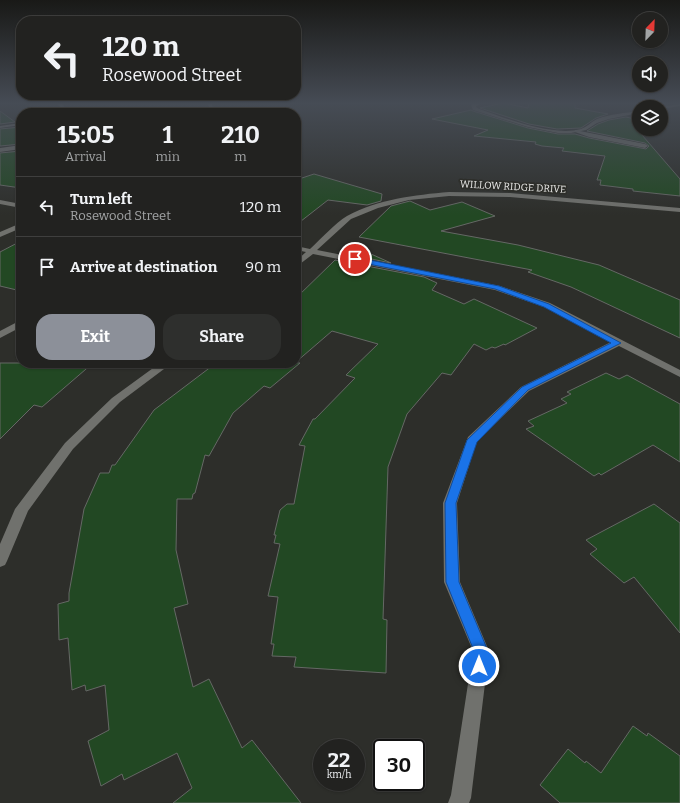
<!DOCTYPE html>
<html lang="en">
<head>
<meta charset="utf-8">
<style>
	:root { --surface:#222220; --page:#2e2f2d; --text:#f1f3f6; --muted:#a2a4a5; --line:#3f3f3e; --accent:#8c9099 }
	body { margin:0; font-family:Bitter,serif; background:var(--page); color:var(--text); height:100vh; display:flex; flex-direction:column; font-size:15px; white-space:nowrap }
	* { box-sizing:border-box; margin:0 }
	p { font-size:13px; color:var(--muted) }
	.icon { flex:none; width:22px; height:22px; fill:none; stroke:currentColor; stroke-width:2; stroke-linecap:round; stroke-linejoin:round }
	.map { position:relative; flex:1; overflow:hidden }
	.drawer { position:absolute; left:16px; top:108px; width:285px; height:260px; display:flex; flex-direction:column; background:var(--surface); border-radius:16px; box-shadow:0 1px 3px #0004,0 0 0 1px var(--line) }
	.drawer>* { flex:none }
	.banner { position:absolute; left:16px; top:16px; width:285px; height:84px; border-radius:16px; box-shadow:0 1px 3px #0004,0 0 0 1px var(--line); background:#222220; color:var(--text); overflow:hidden }
	.needle { width:26px; rotate:23deg }
	.buttons { position:absolute; left:632px; top:12px; display:grid; gap:8px }
	.buttons a { display:grid; place-items:center; width:36px; height:36px; border-radius:50%; background:var(--surface); box-shadow:0 1px 3px #0004,0 0 0 1px var(--line); font-size:20px }
	.speed { position:absolute; left:313px; top:739px; display:flex; gap:8px; font-size:20px; font-weight:700; text-align:center }
	.speed>* { display:grid; place-content:center; width:52px; height:52px; border-radius:50%; background:var(--surface); box-shadow:0 1px 3px #0004,0 0 0 1px var(--line); line-height:1 }
	.speed small { font-size:10px; font-weight:400 }
	.speed .limit { border:2px solid #111; border-radius:6px; background:#fff; color:#111 }
	.pin { position:absolute; display:grid; place-items:center; width:34px; height:34px; color:#fff; margin:-17px; border:2px solid #fff; border-radius:50%; box-shadow:0 1px 4px #0007 }
	.me { position:absolute; width:44px; margin:-22px; rotate:0deg; stroke-linejoin:round; filter:drop-shadow(0 0 3px #0008) }
	.turn { display:flex; align-items:center; gap:14px; height:84px; padding:0 20px; font-size:18px }
	.turn .icon { width:52px; height:52px; stroke-width:2.5 }
	.turn b { display:block; font-size:28px; line-height:34px }
	.eta { display:flex; justify-content:space-evenly; align-items:center; height:68px; text-align:center }
	.eta b { font-size:24px; font-weight:700; line-height:28px }
	.button { display:flex; gap:8px; margin-top:auto; padding:8px 20px }
	.button a { flex:1; height:46px; border-radius:16px; background:var(--accent); color:#fff; font-size:16px; font-weight:700; line-height:46px; text-align:center }
	.button a+a { background:var(--page); color:var(--text) }
	ul { padding:0; list-style:none }
	li { display:flex; align-items:center; gap:12px; height:60px; padding:0 20px; border-top:1px solid var(--line) }
	li div { flex:1 }
	li b { display:block; font-size:15px }
	li em { font-style:normal }
	.map>svg:first-child { display:block }
	.building { fill:#224823; stroke:#656865 }
	.lines { fill:none; stroke-linecap:round; stroke-linejoin:round }
	.service { fill:#70716d; fill-rule:evenodd }
	.minor { fill:#70716d; fill-rule:evenodd }
	.tertiary { fill:#70716d; fill-rule:evenodd }
	.route { fill:#1a73e8; stroke:#114b97 }
	.labels { text-anchor:middle; dominant-baseline:central; stroke-width:3.5; stroke-linejoin:round; paint-order:stroke }
	.far-street-label { font-size:10px; fill:#ebebe9; stroke:#2d2e2a }
</style>
</head>
<body>
<div class="map">
<svg width="680" height="803" viewBox="0 0 680 803">
	<rect width="100%" height="100%" fill="#2d2e2a"/>
	<!-- building -->
	<g class="building">
		<path d="M503,103L528,108L529,103H575V108L608,114L596,118L581,128L557,129L529,124L480,108Z"/>
		<path d="M471,110L473,111L528,128L558,134H575L589,138L646,149L649,146L645,143L587,131L598,124L609,120L626,117L639,120V129L656,130L642,135L680,179V196L633,191V189L600,185L601,180H597L605,156L562,151L564,148L542,146L535,144L536,142L474,136L488,130L432,119Z"/>
		<path d="M0,111L15,122L0,124Z"/>
		<path d="M21,127V144L0,146V129Z"/>
		<path d="M21,151V188L0,185V153Z"/>
		<path d="M314,174L382,194L381,201L367,205L328,200L296,225V180Z"/>
		<path d="M410,201L430,210L462,202L495,216L441,231L518,245L599,265L680,300V338L571,287L528,272L532,270L359,237L391,206Z"/>
		<path d="M21,241V291L0,286V252Z"/>
		<path d="M351,245L391,263L342,253Z"/>
		<path d="M335,260L424,277L437,283L432,290L464,304L474,299L537,328L505,345L504,344L495,348L492,347L486,350L474,344L451,375L442,373L407,414L388,467L383,619L387,620L386,673L294,667L296,657L272,656L274,644H271L278,597L268,596L280,544L274,543L276,535H274L280,510L287,504H294L305,446L299,445L313,419H315L355,378L346,375L378,344L332,331L296,362V298Z"/>
		<path d="M0,363H93L42,407L34,405L0,439Z"/>
		<path d="M216,363H300L270,388L264,386L233,413L209,456L205,455L195,493L193,494L192,499H177L176,550L188,604L174,608L193,687L209,679L242,748L252,740L301,803H173L192,788L177,753L124,780L122,774L101,786L88,741L109,730L105,685L86,691L85,685L72,690L68,638L59,640L58,604L69,601V593L84,509L100,473H109L112,465H115L154,410Z"/>
		<path d="M606,373L619,379L627,375L680,404V462L653,445L601,475L599,473L594,476L526,429L534,426L528,421L567,403L561,399L571,394L567,392Z"/>
		<path d="M654,504L680,523V633L634,577L624,583L590,554L597,549L586,540Z"/>
		<path d="M633,726L647,736L648,733L680,756V803H560L540,785L568,749L585,763L586,761L601,773Z"/>
	</g>
	<g class="lines">
		<!-- service -->
		<g class="service">
			<path d="M575,130L645,144L648,146L645,148L589,137L575,132Z"/>
			<path d="M21,145V149L0,152V148Z"/>
		</g>
		<!-- minor -->
		<g class="minor">
			<path d="M57,103H61L67,110V113H63V110Z"/>
			<path d="M477,103H483L476,106L477,108C504,118 553,137 581,129C587,127 591,122 597,119C610,114 625,113 639,111V113L609,119L597,123L586,130L571,133H558L528,127L473,110L471,105Z"/>
			<path d="M680,104V106L661,109L660,107Z"/>
			<path d="M21,123V125L0,128V126Z"/>
			<path d="M449,192L510,193L680,208V212L510,197L449,196L409,200L378,208L351,219L317,250L500,286L550,303L680,370V377L619,346L529,391L477,441L457,503L460,582L489,651L471,798L469,803H448L451,795L473,651L444,582L443,503L468,437L521,387L611,342L544,307L495,290L313,254L296,267V261L306,252L296,250V246L310,249C321,239 335,223 347,216C378,199 415,195 449,192Z"/>
			<path d="M0,200L21,204V208L0,204Z"/>
			<path d="M21,223V228L0,237V232Z"/>
			<path d="M160,363H172L120,402L73,449L28,511L7,561L5,565L0,567V544L15,509L65,443L112,398Z"/>
		</g>
		<!-- tertiary -->
		<g class="tertiary">
			<path d="M207,103H211L216,113H212Z"/>
			<path d="M21,320V327L0,338V331Z"/>
		</g>
	</g>
	<!-- sky -->
	<linearGradient id="sky" x2="0" y2="1"><stop stop-color="#191917"/><stop offset="0.48" stop-color="#464c55"/><stop offset="1" stop-color="#464c55" stop-opacity="0"/></linearGradient>
	<rect width="680" height="215" fill="url(#sky)"/>
	<!-- route -->
	<path class="route" d="M355,257L499,286L549,304L621,343L528,390L477,442L456,503L459,582L488,651L484,670L479,672L474,670L472,666L474,651L446,582L445,503L467,440L522,387L611,343L544,307L495,289L353,261L352,259Z"/>
	<g class="labels">
		<!-- far-street labels -->
		<g class="far-street-label">
			<text transform="translate(513 187) rotate(3)">WILLOW RIDGE DRIVE</text>
		</g>
	</g>
</svg>
<div class="buttons">
<a><svg class="needle" viewBox="-14 -14 28 28"><path d="M0-13l5 13h-10z" fill="#e53935"/><path d="M0 13l5-13h-10z" fill="#a2a4a5"/></svg></a>
<a><svg class="icon" aria-label="sound" viewBox="0 0 24 24"><path d="M4 9h4l5-4v14l-5-4H4zM17 9q2 3 0 6"/></svg></a>
<a><svg class="icon" aria-label="layers" viewBox="0 0 24 24"><path d="M12 4l9 5-9 5-9-5zM3 14l9 5 9-5"/></svg></a>
</div>
<div class="speed"><div>22<small>km/h</small></div><div class="limit">30</div></div>
<div class="pin" style="left:355px;top:259px;background:#d93025"><svg class="icon" aria-label="arrive" viewBox="0 0 24 24"><path d="M6 21V4h12l-3 4 3 4H6"/></svg></div>
<svg class="me" style="left:479px;top:666px" viewBox="-20 -20 40 40"><circle r="17" fill="#1a73e8" stroke="#fff" stroke-width="3"/><path d="M0-11L8 9 0 5-8 9z" fill="#fff"/></svg>
<div class="banner">
<div class="turn"><svg class="icon" aria-label="left" viewBox="0 0 24 24"><path d="M17 20v-9H6M10 6l-5 5 5 5"/></svg><div><b>120 m</b>Rosewood Street</div></div>
</div>
<section class="drawer">
<div class="eta">
<div><b>15:05</b><p>Arrival</p></div>
<div><b>1</b><p>min</p></div>
<div><b>210</b><p>m</p></div>
</div>
<ul>
<li><svg class="icon" aria-label="left" viewBox="0 0 24 24"><path d="M17 20v-9H6M10 6l-5 5 5 5"/></svg><div><b>Turn left</b><p>Rosewood Street</p></div><em>120 m</em></li>
<li><svg class="icon" aria-label="arrive" viewBox="0 0 24 24"><path d="M6 21V4h12l-3 4 3 4H6"/></svg><div><b>Arrive at destination</b></div><em>90 m</em></li>
</ul>
<div class="button"><a>Exit</a><a>Share</a></div>
</section>
</div>
</body>
</html>
